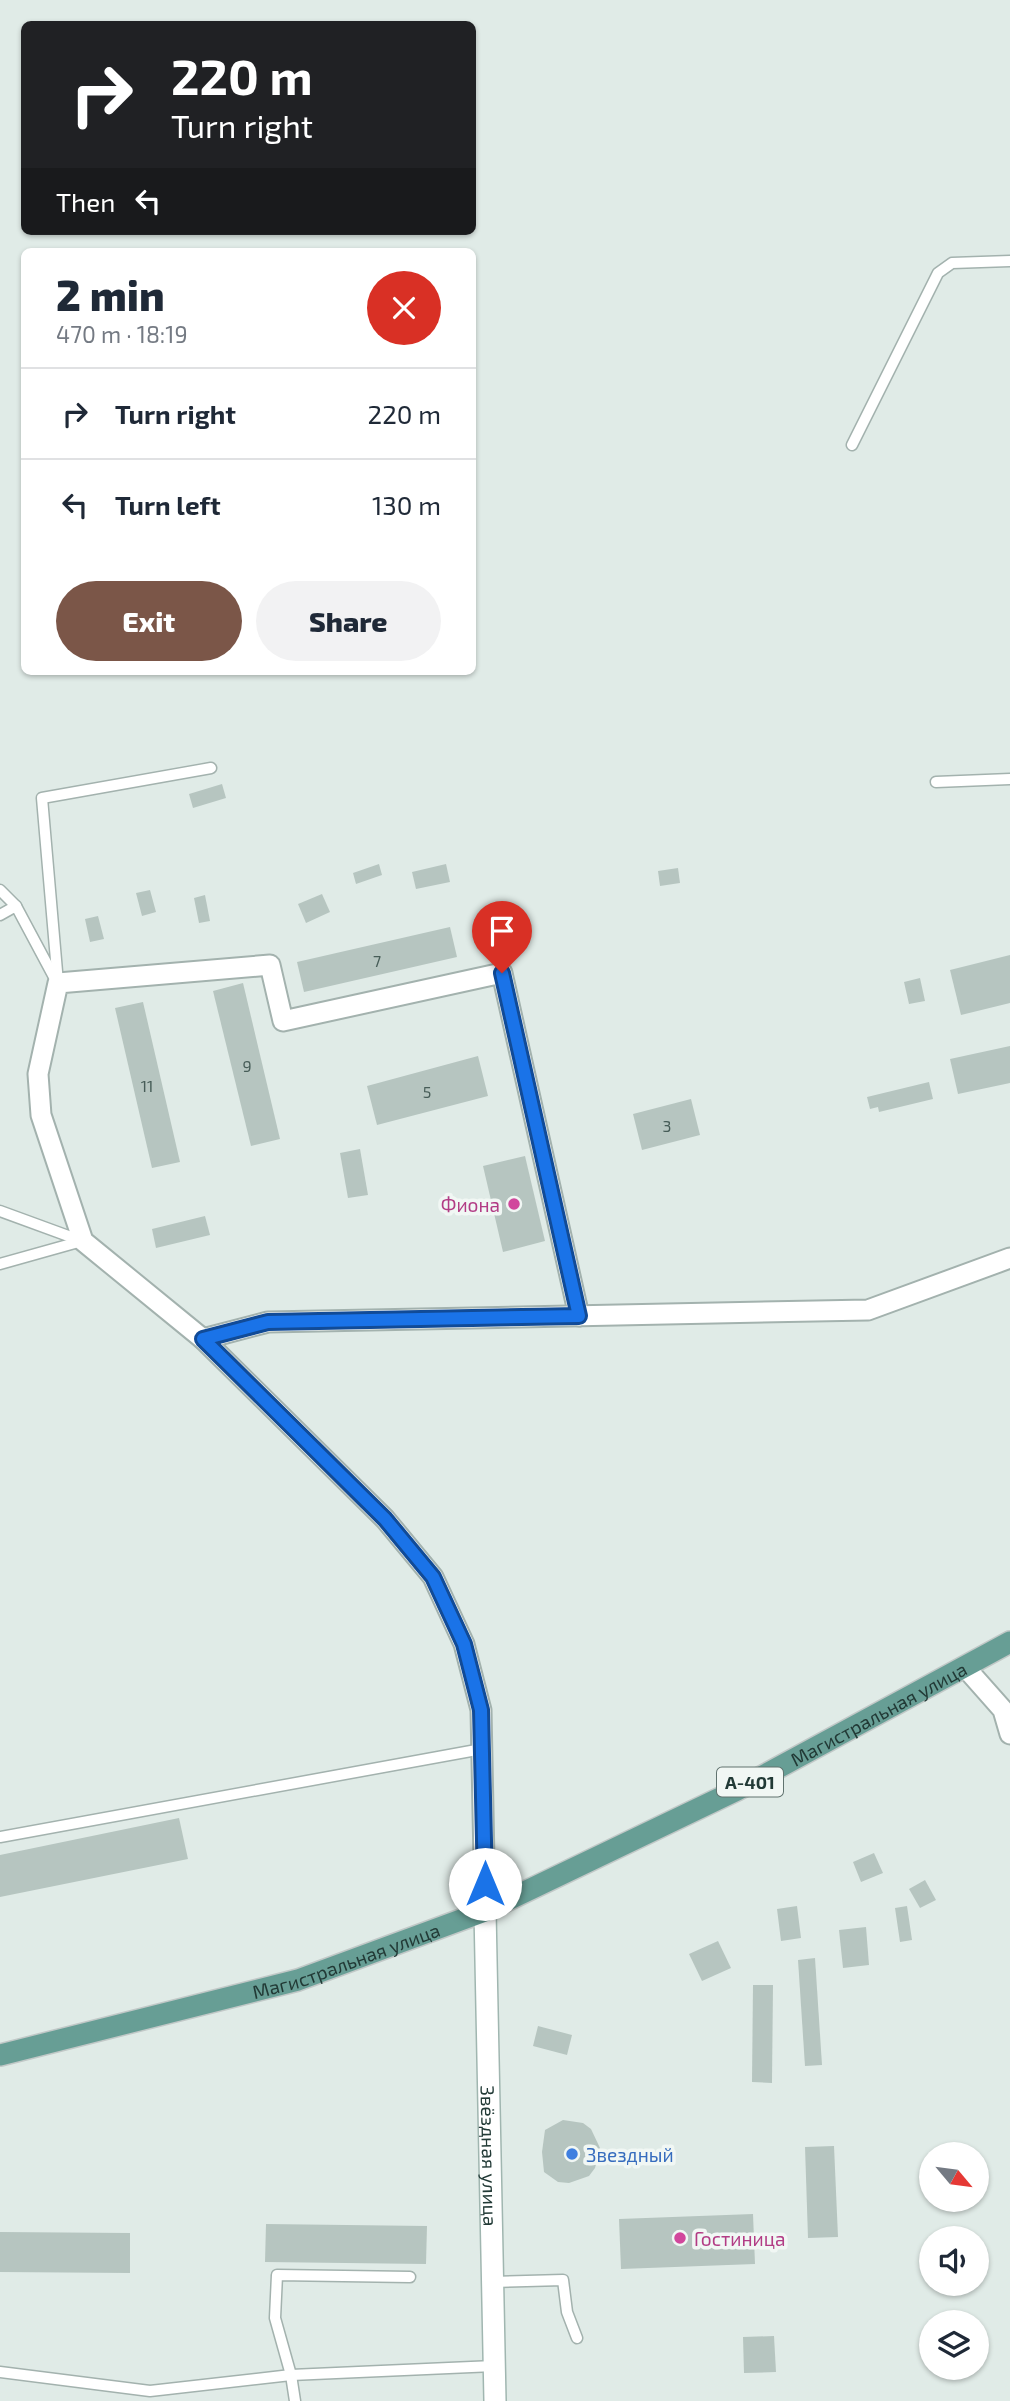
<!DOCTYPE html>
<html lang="en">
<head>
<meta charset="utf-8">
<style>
	:root { --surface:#fff; --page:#f2f2f3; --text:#1f2937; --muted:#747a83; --line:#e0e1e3; --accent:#7b5648 }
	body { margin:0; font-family:"Exo 2",sans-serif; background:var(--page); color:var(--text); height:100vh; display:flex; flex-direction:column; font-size:26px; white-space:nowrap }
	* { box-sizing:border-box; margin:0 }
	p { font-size:23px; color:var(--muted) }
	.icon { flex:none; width:38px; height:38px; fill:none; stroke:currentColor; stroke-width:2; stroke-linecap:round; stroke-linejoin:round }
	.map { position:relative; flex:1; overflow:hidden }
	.sheet { position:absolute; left:21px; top:248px; width:455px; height:427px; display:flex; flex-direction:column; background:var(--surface); border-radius:10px; box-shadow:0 2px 5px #0004 }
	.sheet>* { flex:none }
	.top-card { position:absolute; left:21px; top:21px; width:455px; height:214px; border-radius:10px; box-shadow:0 2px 5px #0004; background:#202124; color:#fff; overflow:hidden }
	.needle { width:46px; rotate:119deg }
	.tools { position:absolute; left:919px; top:2142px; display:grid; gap:14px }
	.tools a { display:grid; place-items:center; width:70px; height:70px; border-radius:50%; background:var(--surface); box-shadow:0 2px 5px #0004; font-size:35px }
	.pin { position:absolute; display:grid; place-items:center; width:60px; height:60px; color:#fff; margin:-72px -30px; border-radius:50% 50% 50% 0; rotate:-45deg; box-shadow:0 0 7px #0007 }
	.pin .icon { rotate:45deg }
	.me { position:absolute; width:77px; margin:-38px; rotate:0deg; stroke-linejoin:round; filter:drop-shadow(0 0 5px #0008) }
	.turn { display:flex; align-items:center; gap:24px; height:147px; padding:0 35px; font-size:32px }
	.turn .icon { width:91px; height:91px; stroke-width:2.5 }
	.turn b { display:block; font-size:49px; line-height:60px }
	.then { display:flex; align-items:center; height:66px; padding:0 35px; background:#0003; gap:14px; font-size:26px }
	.round { display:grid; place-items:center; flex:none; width:74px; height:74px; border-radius:37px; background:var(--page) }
	.summary { display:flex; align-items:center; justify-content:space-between; height:119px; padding:0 35px }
	h1 { font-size:42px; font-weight:800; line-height:52px }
	.cta { display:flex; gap:14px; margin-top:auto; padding:14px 35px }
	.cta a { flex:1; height:80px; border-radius:42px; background:var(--accent); color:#fff; font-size:28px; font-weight:800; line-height:80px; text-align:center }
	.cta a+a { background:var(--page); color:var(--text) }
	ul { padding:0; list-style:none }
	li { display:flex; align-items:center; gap:21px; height:91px; padding:0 35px; border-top:2px solid var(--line) }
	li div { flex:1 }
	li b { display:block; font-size:26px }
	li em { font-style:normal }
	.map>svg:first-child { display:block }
	.building { fill:#b6c5c0 }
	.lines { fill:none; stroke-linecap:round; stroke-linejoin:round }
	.lane-casing { stroke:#a3b2ae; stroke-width:13 }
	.street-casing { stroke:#a3b2ae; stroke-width:23 }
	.secondary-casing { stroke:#a0b6b0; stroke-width:24 }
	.primary-casing { stroke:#c1c8c7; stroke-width:24 }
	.lane { stroke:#fff; stroke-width:10 }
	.street { stroke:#fff; stroke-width:19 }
	.secondary { stroke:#fff; stroke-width:21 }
	.primary { stroke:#679e95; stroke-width:21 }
	.route-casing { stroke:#114b97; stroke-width:18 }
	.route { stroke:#1a73e8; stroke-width:12 }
	.hotel-dot { fill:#d1479c; stroke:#f1f7f4; stroke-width:2.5 }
	.shop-dot { fill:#3f7fe0; stroke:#f1f7f4; stroke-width:2.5 }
	.labels { text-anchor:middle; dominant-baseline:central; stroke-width:7; stroke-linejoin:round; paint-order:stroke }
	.number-label { font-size:16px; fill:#475d58 }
	.shield { fill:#f1f7f4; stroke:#60736f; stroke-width:2 }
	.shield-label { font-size:18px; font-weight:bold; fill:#223a36 }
	.hotel-label { font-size:19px; fill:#b23c85; stroke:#f1f7f4; text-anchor:end }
	.street-label { font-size:19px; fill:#223a36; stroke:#f1f7f4 }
	.shop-label { font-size:19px; fill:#366cbe; stroke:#f1f7f4; text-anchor:start }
</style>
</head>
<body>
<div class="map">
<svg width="1010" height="2401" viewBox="0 0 1010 2401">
	<rect width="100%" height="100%" fill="#e0ebe7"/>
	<!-- building -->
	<g class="building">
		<path d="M222,784L226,798L193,808L189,794Z"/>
		<path d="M379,864L382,875L356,884L353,873Z"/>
		<path d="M446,864L450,882L416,889L412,872Z"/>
		<path d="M678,868L680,883L660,886L658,871Z"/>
		<path d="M150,890L156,912L142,916L136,893Z"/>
		<path d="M322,894L330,912L306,923L298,904Z"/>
		<path d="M205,895L210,921L199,923L194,898Z"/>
		<path d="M98,916L104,939L90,942L85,919Z"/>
		<path d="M450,927L457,957L304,992L297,962Z"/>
		<path d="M1010,955V1003L961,1015L950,970Z"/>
		<path d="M920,978L925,1001L909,1004L904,982Z"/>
		<path d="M243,983L280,1139L251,1146L213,991Z"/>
		<path d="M143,1002L180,1162L152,1168L115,1008Z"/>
		<path d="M1010,1046V1083L958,1094L950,1059Z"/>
		<path d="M478,1056L488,1096L377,1125L367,1086Z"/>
		<path d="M929,1082L933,1099L879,1112L878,1107L870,1109L867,1097Z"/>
		<path d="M691,1099L700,1135L642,1150L633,1114Z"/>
		<path d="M360,1149L368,1195L348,1198L340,1153Z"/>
		<path d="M525,1156L545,1241L503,1252L483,1166Z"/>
		<path d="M205,1216L210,1235L156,1248L152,1229Z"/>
		<path d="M179,1818L188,1859L0,1897V1855Z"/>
		<path d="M874,1853L883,1873L861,1882L853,1862Z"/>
		<path d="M925,1880L936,1900L920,1908L909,1889Z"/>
		<path d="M797,1906L801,1938L781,1941L777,1909Z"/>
		<path d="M907,1906L912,1940L900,1942L895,1908Z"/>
		<path d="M866,1927L869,1965L843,1968L839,1930Z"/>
		<path d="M718,1941L731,1968L702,1981L689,1954Z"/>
		<path d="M815,1958L822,2065L805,2066L798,1960Z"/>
		<path d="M753,1985H773L772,2083L752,2082Z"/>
		<path d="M538,2026L572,2035L567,2055L533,2046Z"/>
		<path d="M563,2120L583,2123L591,2129L600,2148L595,2168L589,2176L569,2183L558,2182L544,2172L542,2152L545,2130Z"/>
		<path d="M834,2146L838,2237L808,2238L805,2147Z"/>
		<path d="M753,2214L755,2264L621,2269L619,2219Z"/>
		<path d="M266,2224L427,2226L426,2264L265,2262Z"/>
		<path d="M0,2232L130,2233V2273L0,2272Z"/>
		<path d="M774,2336L776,2372L744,2373L743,2337Z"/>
	</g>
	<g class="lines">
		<defs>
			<g id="lane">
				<path d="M852,445L938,273L952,263L1010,261"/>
				<path d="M936,782L1010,779"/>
				<path d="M0,890L16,906"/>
				<path d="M0,915L16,906L55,979"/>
				<path d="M58,983L42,798L211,768"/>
				<path d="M0,1211L82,1241"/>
				<path d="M0,1264L82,1241"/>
				<path d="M0,1837L482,1749"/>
				<path d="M493,2282L563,2280L567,2312L577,2338"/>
				<path d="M0,2372L150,2391L291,2375L494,2366"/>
				<path d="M295,2401L291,2375L275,2318L277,2275L410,2277"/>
			</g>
			<g id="street">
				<path d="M203,1339L268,1322L868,1310L1010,1258"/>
				<path d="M965,1667L1003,1710L1010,1734"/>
				<path d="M485,1911L481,1710L464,1644L433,1577L385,1519L203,1339L83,1241L41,1115L38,1074L58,983L270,965L283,1021L502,973L579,1316"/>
			</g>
			<g id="secondary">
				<path id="s1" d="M485,1911L495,2401"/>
			</g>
			<g id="primary">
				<path id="s2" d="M0,2055L298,1980L485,1911L737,1790L1010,1642"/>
			</g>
		</defs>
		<!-- lane casing -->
		<use href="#lane" class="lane-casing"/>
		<!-- street casing -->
		<use href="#street" class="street-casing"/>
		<!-- secondary casing -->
		<use href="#secondary" class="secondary-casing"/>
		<!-- primary casing -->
		<use href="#primary" class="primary-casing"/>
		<!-- lane -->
		<use href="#lane" class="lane"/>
		<!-- street -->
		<use href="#street" class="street"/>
		<!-- secondary -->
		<use href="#secondary" class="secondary"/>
		<!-- primary -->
		<use href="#primary" class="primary"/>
	</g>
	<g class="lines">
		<defs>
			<path id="route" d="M485,1884L481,1710L464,1644L433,1577L385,1519L203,1339L268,1322L579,1316L502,973"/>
		</defs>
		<!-- route casing -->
		<use href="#route" class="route-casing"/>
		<!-- route -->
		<use href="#route" class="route"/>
	</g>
	<!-- markers -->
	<g class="hotel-dot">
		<circle cx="514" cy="1204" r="7"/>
		<circle cx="680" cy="2238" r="7"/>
	</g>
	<circle class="shop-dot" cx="572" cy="2154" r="7"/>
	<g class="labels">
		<!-- number labels -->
		<g class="number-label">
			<text x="377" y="960">7</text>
			<text x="247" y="1065">9</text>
			<text x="147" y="1085">11</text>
			<text x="427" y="1091">5</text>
			<text x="667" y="1125">3</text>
		</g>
		<!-- shield labels -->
		<rect class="shield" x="717" y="1767.5" width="66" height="29" rx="5"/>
		<g class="shield-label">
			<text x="750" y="1782">А-401</text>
		</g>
		<!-- hotel labels -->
		<g class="hotel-label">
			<text x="500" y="1204">Фиона</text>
			<text x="694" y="2238" text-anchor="start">Гостиница</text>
		</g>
		<!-- street labels -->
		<g class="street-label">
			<text stroke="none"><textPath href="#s2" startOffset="947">Магистральная улица</textPath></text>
			<text stroke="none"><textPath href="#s2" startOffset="359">Магистральная улица</textPath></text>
			<text stroke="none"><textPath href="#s1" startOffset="245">Звёздная улица</textPath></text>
		</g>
		<!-- shop labels -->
		<g class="shop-label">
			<text x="586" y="2154">Звездный</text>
		</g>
	</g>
</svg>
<div class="tools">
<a><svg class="needle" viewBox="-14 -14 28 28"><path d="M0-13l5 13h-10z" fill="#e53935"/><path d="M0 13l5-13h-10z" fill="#747a83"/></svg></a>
<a><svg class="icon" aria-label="sound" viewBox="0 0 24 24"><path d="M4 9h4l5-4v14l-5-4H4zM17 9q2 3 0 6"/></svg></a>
<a><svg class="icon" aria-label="layers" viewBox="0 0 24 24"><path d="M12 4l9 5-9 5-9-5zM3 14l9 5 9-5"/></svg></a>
</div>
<div class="pin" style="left:502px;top:973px;background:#d93025"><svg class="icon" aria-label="arrive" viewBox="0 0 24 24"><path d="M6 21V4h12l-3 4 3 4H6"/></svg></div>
<svg class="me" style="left:485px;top:1884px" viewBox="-20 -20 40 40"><circle r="19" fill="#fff"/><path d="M0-13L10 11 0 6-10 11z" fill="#1a73e8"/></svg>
<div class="top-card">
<div class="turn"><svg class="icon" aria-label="right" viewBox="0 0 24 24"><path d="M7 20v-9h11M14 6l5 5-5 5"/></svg><div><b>220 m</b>Turn right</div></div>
<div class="then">Then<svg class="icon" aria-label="left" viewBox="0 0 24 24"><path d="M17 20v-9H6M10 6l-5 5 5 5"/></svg></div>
</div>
<section class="sheet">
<div class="summary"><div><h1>2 min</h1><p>470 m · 18:19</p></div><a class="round" style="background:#d93025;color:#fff"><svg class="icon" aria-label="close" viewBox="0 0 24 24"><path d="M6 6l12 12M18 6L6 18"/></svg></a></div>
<ul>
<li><svg class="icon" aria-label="right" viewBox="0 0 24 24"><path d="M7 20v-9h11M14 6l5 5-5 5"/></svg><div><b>Turn right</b></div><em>220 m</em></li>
<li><svg class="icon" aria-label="left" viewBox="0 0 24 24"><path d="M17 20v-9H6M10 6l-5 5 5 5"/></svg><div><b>Turn left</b></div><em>130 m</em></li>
</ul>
<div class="cta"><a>Exit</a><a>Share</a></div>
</section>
</div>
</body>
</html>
